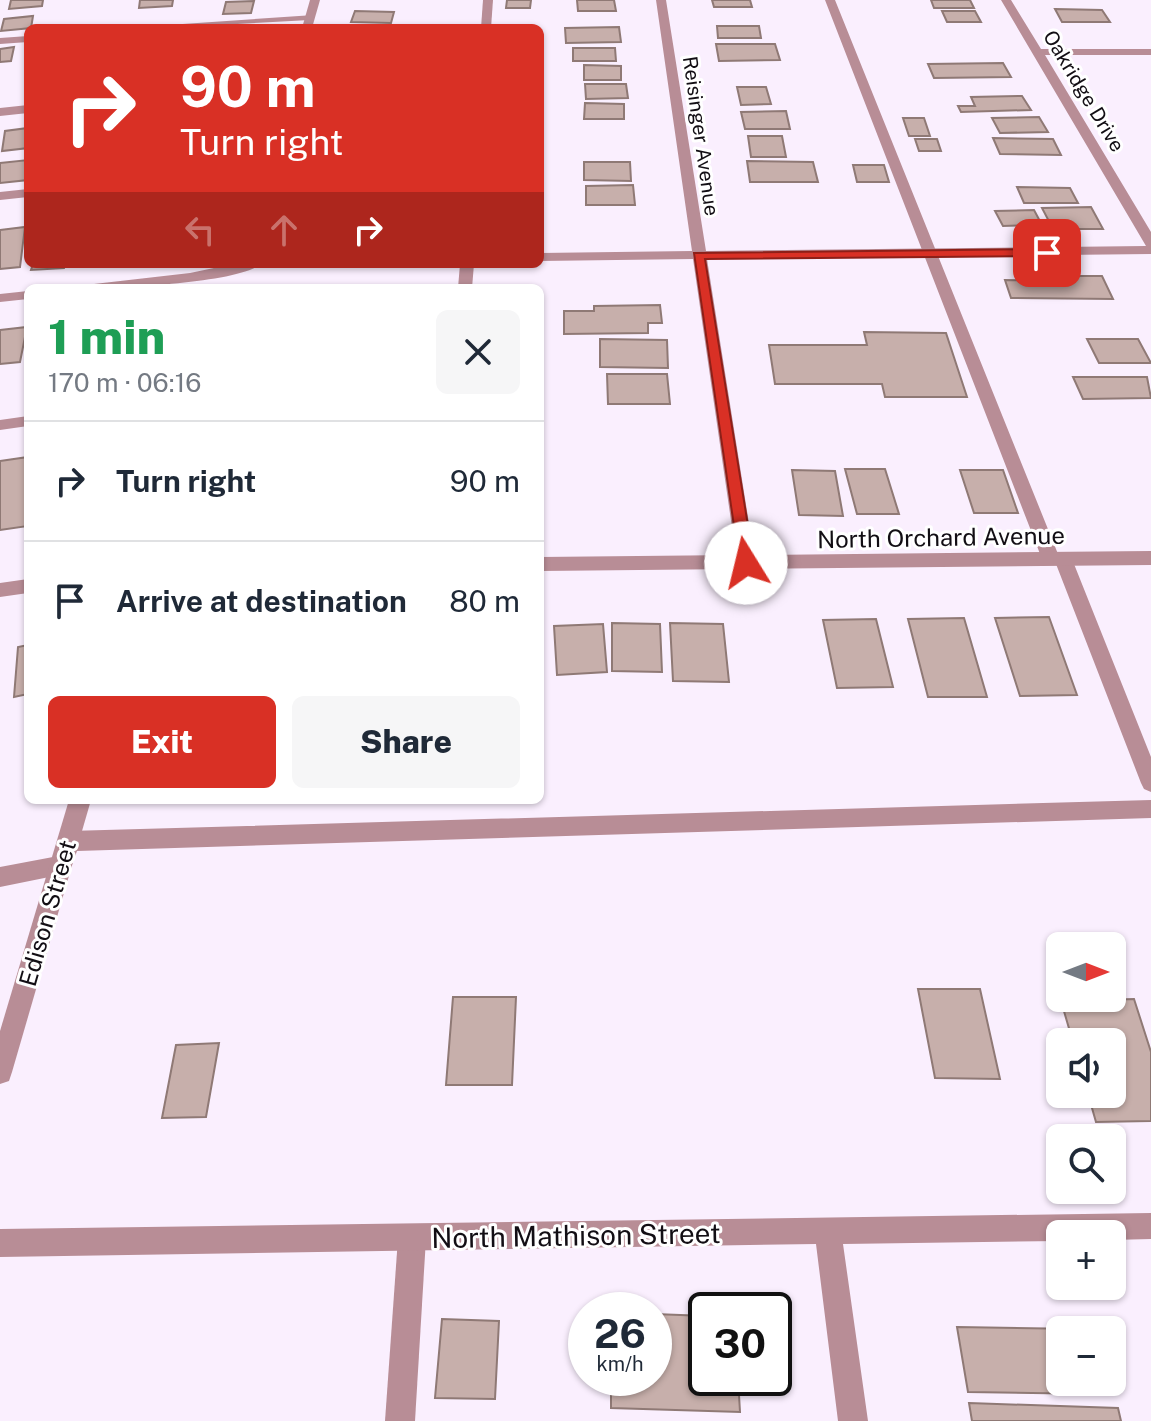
<!DOCTYPE html>
<html lang="en">
<head>
<meta charset="utf-8">
<style>
	:root { --surface:#fff; --page:#f6f6f7; --text:#1f2937; --muted:#747a83; --line:#e0e1e3; --accent:#d93025 }
	body { margin:0; font-family:"Public Sans",sans-serif; background:var(--page); color:var(--text); height:100vh; display:flex; flex-direction:column; font-size:30px; white-space:nowrap }
	* { box-sizing:border-box; margin:0 }
	p { font-size:26px; color:var(--muted) }
	.icon { flex:none; width:44px; height:44px; fill:none; stroke:currentColor; stroke-width:2; stroke-linecap:round; stroke-linejoin:round }
	.map { position:relative; flex:1; overflow:hidden }
	.side { position:absolute; left:24px; top:284px; width:520px; height:520px; display:flex; flex-direction:column; background:var(--surface); border-radius:12px; box-shadow:0 2px 6px #0004 }
	.side>* { flex:none }
	.top-card { position:absolute; left:24px; top:24px; width:520px; height:244px; border-radius:12px; box-shadow:0 2px 6px #0004; background:#d93025; color:#fff; overflow:hidden }
	.needle { width:52px; rotate:90deg }
	.buttons { position:absolute; left:1046px; top:932px; display:grid; gap:16px }
	.buttons a { display:grid; place-items:center; width:80px; height:80px; border-radius:12px; background:var(--surface); box-shadow:0 2px 6px #0004; font-size:40px }
	.speed { position:absolute; left:568px; top:1292px; display:flex; gap:16px; font-size:40px; font-weight:700; text-align:center }
	.speed>* { display:grid; place-content:center; width:104px; height:104px; border-radius:50%; background:var(--surface); box-shadow:0 2px 6px #0004; line-height:1 }
	.speed small { font-size:20px; font-weight:400 }
	.speed .limit { border:4px solid #111; border-radius:12px; background:#fff; color:#111 }
	.pin { position:absolute; display:grid; place-items:center; width:68px; height:68px; color:#fff; margin:-34px; border-radius:16px; box-shadow:0 4px 12px #0006 }
	.me { position:absolute; width:88px; margin:-44px; rotate:351deg; stroke-linejoin:round; filter:drop-shadow(0 0 6px #0008) }
	.turn { display:flex; align-items:center; gap:28px; height:168px; padding:0 24px; font-size:36px }
	.turn .icon { width:104px; height:104px; stroke-width:2.5 }
	.turn b { display:block; font-size:56px; line-height:68px }
	.lanes { display:flex; align-items:center; height:76px; padding:0 24px; background:#0003; justify-content:center; gap:40px; direction:ltr }
	.lanes .off { opacity:.35 }
	.round { display:grid; place-items:center; flex:none; width:84px; height:84px; border-radius:12px; background:var(--page) }
	.head { display:flex; align-items:center; justify-content:space-between; height:136px; padding:0 24px }
	h1 { font-size:48px; font-weight:800; line-height:60px; color:#1e9e55 }
	.action { display:flex; gap:16px; margin-top:auto; padding:16px 24px }
	.action a { flex:1; height:92px; border-radius:12px; background:var(--accent); color:#fff; font-size:32px; font-weight:800; line-height:92px; text-align:center }
	.action a+a { background:var(--page); color:var(--text) }
	ul { padding:0; list-style:none }
	li { display:flex; align-items:center; gap:24px; height:120px; padding:0 24px; border-top:2px solid var(--line) }
	li div { flex:1 }
	li b { display:block; font-size:30px }
	li em { font-style:normal }
	.map>svg:first-child { display:block }
	.building { fill:#c7afab; stroke:#8f7975; stroke-width:2 }
	.lines { fill:none; stroke-linecap:round; stroke-linejoin:round }
	.lane { fill:#b88d96; fill-rule:evenodd }
	.street { fill:#b88d96; fill-rule:evenodd }
	.route { fill:#d93025; stroke:#8d1f18; stroke-width:2 }
	.labels { text-anchor:middle; dominant-baseline:central; stroke-width:6; stroke-linejoin:round; paint-order:stroke }
	.far-street-label { font-size:20px; fill:#120e14; stroke:#fff }
	.street-label { font-size:24px; fill:#120e14; stroke:#fff }
	.near-street-label { font-size:28px; fill:#120e14; stroke:#fff }
</style>
</head>
<body>
<div class="map">
<svg width="1151" height="1421" viewBox="0 0 1151 1421">
	<rect width="100%" height="100%" fill="#faeffe"/>
	<!-- building -->
	<g class="building">
		<path d="M11,0H43L42,6L9,9Z"/>
		<path d="M140,0H173L172,6L139,8Z"/>
		<path d="M507,0H531L530,8H506Z"/>
		<path d="M577,0H614L616,11H578Z"/>
		<path d="M712,0H750L752,7H714Z"/>
		<path d="M931,0H970L974,8H934Z"/>
		<path d="M254,1L251,13L223,14L226,2Z"/>
		<path d="M1055,9L1102,10L1110,22H1062Z"/>
		<path d="M355,11L394,12L391,23L351,22Z"/>
		<path d="M942,11H975L981,22H947Z"/>
		<path d="M33,16L31,28L1,31L4,19Z"/>
		<path d="M717,26H759L761,38H718Z"/>
		<path d="M619,27L621,42L566,43L565,28Z"/>
		<path d="M716,44H775L780,60L719,61Z"/>
		<path d="M14,47L11,61L0,62V49Z"/>
		<path d="M573,48H615L616,61H573Z"/>
		<path d="M1003,63L1011,77L934,78L928,64Z"/>
		<path d="M584,65L621,66V80H584Z"/>
		<path d="M585,84H626L628,98L586,99Z"/>
		<path d="M737,87H766L771,104L741,105Z"/>
		<path d="M1022,96L1031,110L961,112L958,106H975L971,97Z"/>
		<path d="M585,103L624,104V119H584Z"/>
		<path d="M786,111L790,129H745L741,112Z"/>
		<path d="M1039,117L1048,132L1000,133L992,118Z"/>
		<path d="M903,118H924L930,136H909Z"/>
		<path d="M28,128V148L2,151L5,131Z"/>
		<path d="M748,136H782L786,157H751Z"/>
		<path d="M993,138L1053,139L1061,155L1000,154Z"/>
		<path d="M915,139H937L941,151H919Z"/>
		<path d="M28,160V180L0,183V163Z"/>
		<path d="M747,161L813,162L818,182H750Z"/>
		<path d="M584,162H630L631,181L584,180Z"/>
		<path d="M853,165H884L889,182H857Z"/>
		<path d="M633,185L635,205H586V186Z"/>
		<path d="M1017,187L1070,188L1078,203H1024Z"/>
		<path d="M1091,207L1103,229H1053L1042,208Z"/>
		<path d="M1034,210L1042,225L1003,226L995,211Z"/>
		<path d="M25,227L20,267L0,269V230Z"/>
		<path d="M33,264H65L64,268L31,270Z"/>
		<path d="M1053,276H1102L1113,299L1011,298L1005,280L1055,281Z"/>
		<path d="M660,305L662,323H648V333L564,334V311H594V306Z"/>
		<path d="M27,327L20,362L0,364V330Z"/>
		<path d="M864,332L946,333L967,397H885L882,384H775L769,345H867Z"/>
		<path d="M600,339L667,340L668,368L600,367Z"/>
		<path d="M1087,339H1138L1151,363H1099Z"/>
		<path d="M607,374H667L670,404H608Z"/>
		<path d="M1073,377H1147L1151,398L1083,399Z"/>
		<path d="M28,457V526L0,530V461Z"/>
		<path d="M845,469H885L899,514H857Z"/>
		<path d="M792,470L835,471L843,516L799,515Z"/>
		<path d="M960,470H1003L1018,513H974Z"/>
		<path d="M1049,617L1077,695L1020,696L995,618Z"/>
		<path d="M964,618L987,697H928L908,619Z"/>
		<path d="M876,619L893,687L837,688L823,620Z"/>
		<path d="M612,623L660,624L662,672L612,671Z"/>
		<path d="M670,623L723,624L729,682L673,681Z"/>
		<path d="M603,624L607,672L557,675L554,626Z"/>
		<path d="M28,645V694L14,697L18,647Z"/>
		<path d="M918,989H980L1000,1079L935,1078Z"/>
		<path d="M453,997H516L512,1085H446Z"/>
		<path d="M1134,999L1151,1052V1121L1096,1122L1088,1094H1112V1042H1073L1061,1001Z"/>
		<path d="M219,1043L206,1117L162,1118L176,1045Z"/>
		<path d="M654,1314L706,1316V1378H738L740,1412L611,1408V1378H654Z"/>
		<path d="M442,1319L499,1321L495,1399L435,1398Z"/>
		<path d="M957,1327L1079,1329L1060,1330V1382H1092L1094,1394L968,1392Z"/>
		<path d="M969,1403L1118,1408L1121,1421H972Z"/>
	</g>
	<g class="lines">
		<!-- lane -->
		<g class="lane">
			<path d="M483,0H493L491,28H481Z"/>
			<path d="M825,0H835L1058,554H1069L1072,559L1151,757V792L1144,789L1141,783L1056,564H1045L1042,559Z"/>
			<path d="M314,15V19L310,20L163,28L168,25Z"/>
			<path d="M28,36V42L0,44V38Z"/>
			<path d="M28,189V197L0,200V192Z"/>
			<path d="M460,264H474L472,288H458Z"/>
			<path d="M1151,800V818L77,851L69,873L0,887V867L53,857L61,834L69,831Z"/>
			<path d="M412,1224L422,1228L426,1238L415,1421H385L398,1238L402,1228Z"/>
		</g>
		<!-- street -->
		<g class="street">
			<path d="M310,0H320L312,28H302Z"/>
			<path d="M656,0H666L706,251L1146,246L1001,0H1011L1041,49H1151V55H1045L1151,232V254L707,259L754,555L1151,551V565L540,571V557L736,555L693,259L540,261V253L692,251Z"/>
			<path d="M28,105V113L0,116V108Z"/>
			<path d="M233,264H261C237,283 121,288 87,288L94,284L190,273Z"/>
			<path d="M28,291V299L0,302V294Z"/>
			<path d="M28,416V426L0,430V420Z"/>
			<path d="M28,579V593L0,597V583Z"/>
			<path d="M69,800H91L12,1072L9,1081L0,1084V1031Z"/>
			<path d="M1151,1213V1239L1112,1240V1234H1060V1241L843,1244L868,1421H838L816,1244L0,1257V1229Z"/>
		</g>
	</g>
	<!-- route -->
	<path class="route" d="M1047,249L1053,253L1052,256L705,259L754,563L751,567H740L694,253Z"/>
	<g class="labels">
		<!-- far-street labels -->
		<g class="far-street-label">
			<text transform="translate(1084 91) rotate(59)">Oakridge Drive</text>
			<text transform="translate(701 136) rotate(82)">Reisinger Avenue</text>
		</g>
		<!-- street labels -->
		<g class="street-label">
			<text transform="translate(941 537) rotate(-1)">North Orchard Avenue</text>
			<text transform="translate(47 913) rotate(-74)">Edison Street</text>
		</g>
		<!-- near-street labels -->
		<g class="near-street-label">
			<text transform="translate(576 1235) rotate(-1)">North Mathison Street</text>
		</g>
	</g>
</svg>
<div class="buttons">
<a><svg class="needle" viewBox="-14 -14 28 28"><path d="M0-13l5 13h-10z" fill="#e53935"/><path d="M0 13l5-13h-10z" fill="#747a83"/></svg></a>
<a><svg class="icon" aria-label="sound" viewBox="0 0 24 24"><path d="M4 9h4l5-4v14l-5-4H4zM17 9q2 3 0 6"/></svg></a>
<a><svg class="icon" aria-label="search" viewBox="0 0 24 24"><circle cx="10" cy="10" r="6"/><path d="M15 15l6 6"/></svg></a>
<a>+</a>
<a>−</a>
</div>
<div class="speed"><div>26<small>km/h</small></div><div class="limit">30</div></div>
<div class="pin" style="left:1047px;top:253px;background:#d93025"><svg class="icon" aria-label="arrive" viewBox="0 0 24 24"><path d="M6 21V4h12l-3 4 3 4H6"/></svg></div>
<svg class="me" style="left:746px;top:563px" viewBox="-20 -20 40 40"><circle r="19" fill="#fff"/><path d="M0-13L10 11 0 6-10 11z" fill="#d93025"/></svg>
<div class="top-card">
<div class="turn"><svg class="icon" aria-label="right" viewBox="0 0 24 24"><path d="M7 20v-9h11M14 6l5 5-5 5"/></svg><div><b>90 m</b>Turn right</div></div>
<div class="lanes"><svg class="icon off" aria-label="left" viewBox="0 0 24 24"><path d="M17 20v-9H6M10 6l-5 5 5 5"/></svg><svg class="icon off" aria-label="ahead" viewBox="0 0 24 24"><path d="M12 20V5M6 11l6-6 6 6"/></svg><svg class="icon" aria-label="right" viewBox="0 0 24 24"><path d="M7 20v-9h11M14 6l5 5-5 5"/></svg></div>
</div>
<section class="side">
<div class="head"><div><h1>1 min</h1><p>170 m · 06:16</p></div><a class="round"><svg class="icon" aria-label="close" viewBox="0 0 24 24"><path d="M6 6l12 12M18 6L6 18"/></svg></a></div>
<ul>
<li><svg class="icon" aria-label="right" viewBox="0 0 24 24"><path d="M7 20v-9h11M14 6l5 5-5 5"/></svg><div><b>Turn right</b></div><em>90 m</em></li>
<li><svg class="icon" aria-label="arrive" viewBox="0 0 24 24"><path d="M6 21V4h12l-3 4 3 4H6"/></svg><div><b>Arrive at destination</b></div><em>80 m</em></li>
</ul>
<div class="action"><a>Exit</a><a>Share</a></div>
</section>
</div>
</body>
</html>
